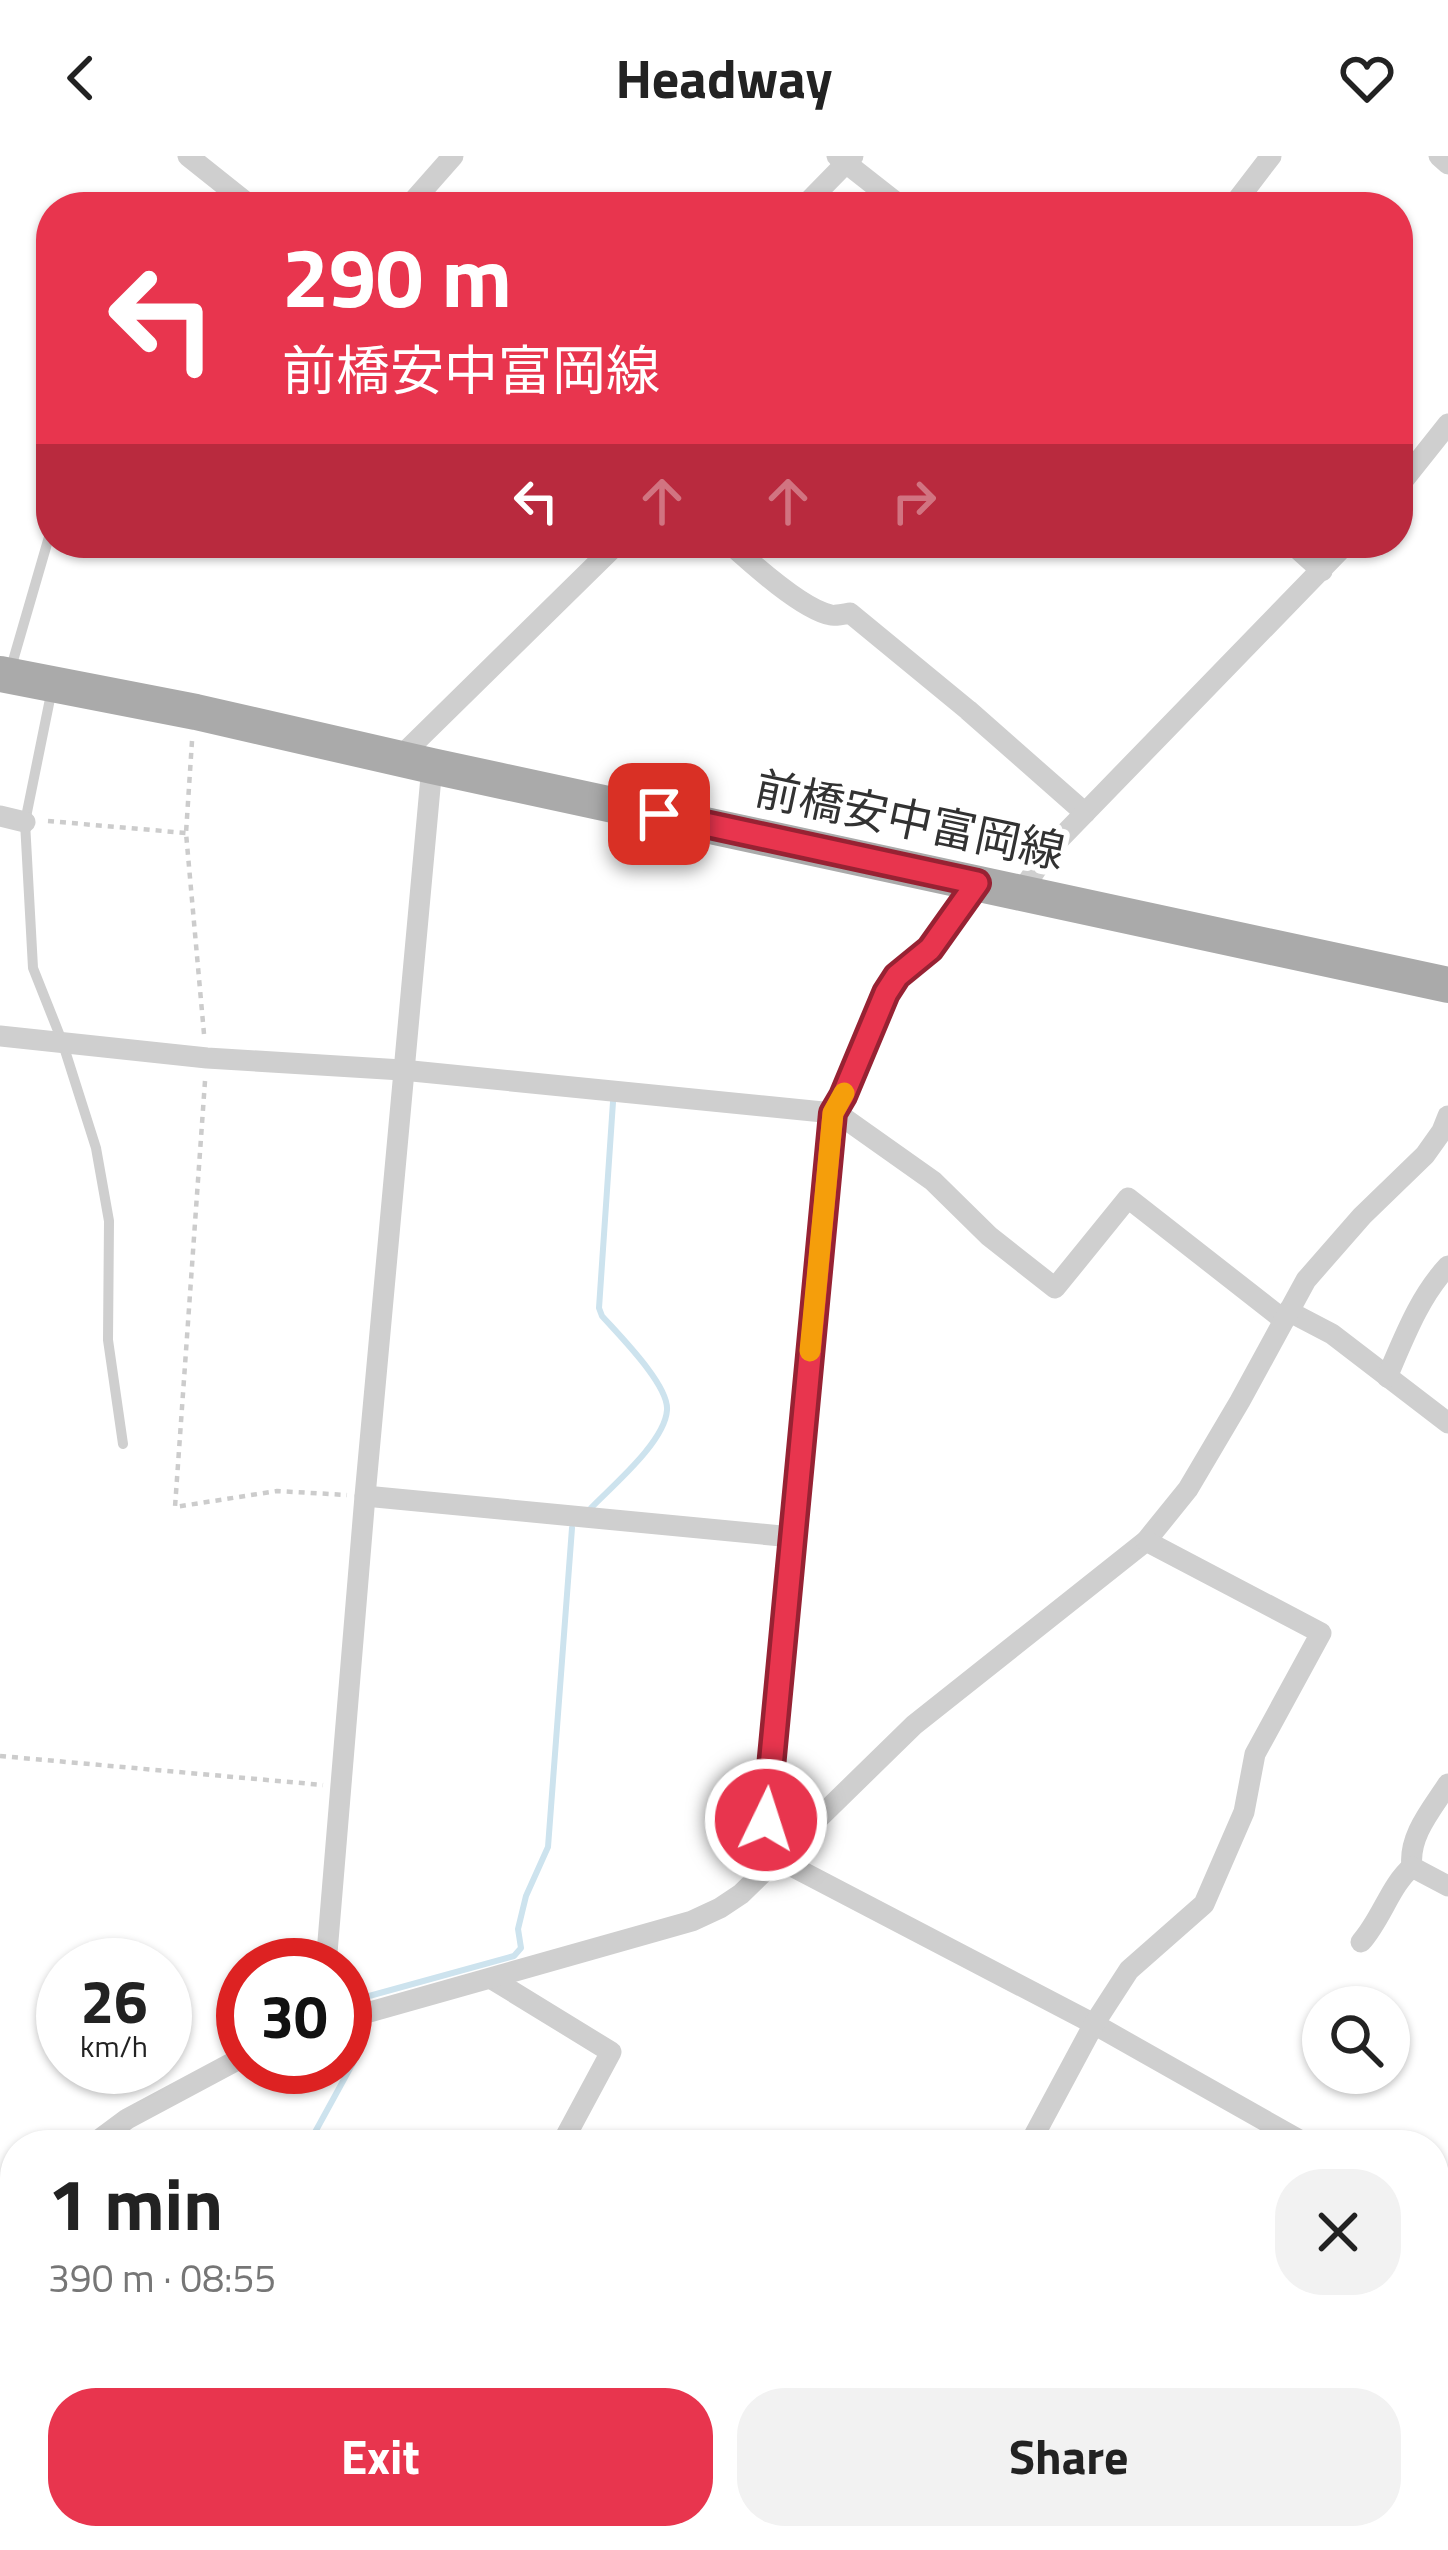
<!DOCTYPE html>
<html lang="en">
<head>
<meta charset="utf-8">
<style>
	:root { --surface:#fff; --page:#f2f2f2; --text:#222; --muted:#767676; --accent:#e8354e }
	body { margin:0; font-family:"Titillium Web","Noto Sans JP",sans-serif; background:var(--page); color:var(--text); height:100vh; display:flex; flex-direction:column; font-size:45px; white-space:nowrap }
	* { box-sizing:border-box; margin:0 }
	p { font-size:39px; color:var(--muted) }
	.icon { flex:none; width:66px; height:66px; fill:none; stroke:currentColor; stroke-width:2; stroke-linecap:round; stroke-linejoin:round }
	.map { position:relative; flex:1; overflow:hidden }
	.side { position:absolute; left:0px; top:1974px; width:1449px; height:420px; display:flex; flex-direction:column; background:var(--surface); border-radius:48px 48px 0 0; box-shadow:0 3px 9px #0004 }
	.side>* { flex:none }
	.top-card { position:absolute; left:36px; top:36px; width:1377px; height:366px; border-radius:48px; box-shadow:0 3px 9px #0004; background:#e8354e; color:#fff; overflow:hidden }
	.buttons { position:absolute; left:1302px; top:1830px; display:grid; gap:24px }
	.buttons a { display:grid; place-items:center; width:108px; height:108px; border-radius:50%; background:var(--surface); box-shadow:0 3px 9px #0004; font-size:60px }
	.speed { position:absolute; left:36px; top:1782px; display:flex; gap:24px; font-size:60px; font-weight:700; text-align:center }
	.speed>* { display:grid; place-content:center; width:156px; height:156px; border-radius:50%; background:var(--surface); box-shadow:0 3px 9px #0004; line-height:1 }
	.speed small { font-size:30px; font-weight:400 }
	.speed .limit { border:18px solid #d22; background:#fff; color:#111 }
	.pin { position:absolute; display:grid; place-items:center; width:102px; height:102px; color:#fff; margin:-51px; border-radius:24px; box-shadow:0 6px 18px #0006 }
	.me { position:absolute; width:132px; margin:-66px; rotate:4deg; stroke-linejoin:round; filter:drop-shadow(0 0 9px #0008) }
	.turn { display:flex; align-items:center; gap:42px; height:252px; padding:0 48px; font-size:54px }
	.turn .icon { width:156px; height:156px; stroke-width:2.5 }
	.turn b { display:block; font-size:84px; line-height:102px }
	.lanes { display:flex; align-items:center; height:114px; padding:0 48px; background:#0003; justify-content:center; gap:60px; direction:ltr }
	.lanes .off { opacity:.35 }
	.round { display:grid; place-items:center; flex:none; width:126px; height:126px; border-radius:48px; background:var(--page) }
	.overview { display:flex; align-items:center; justify-content:space-between; height:204px; padding:0 48px }
	h1 { font-size:72px; font-weight:700; line-height:90px }
	.button { display:flex; gap:24px; margin-top:auto; padding:24px 48px }
	.button a { flex:1; height:138px; border-radius:48px; background:var(--accent); color:#fff; font-size:48px; font-weight:700; line-height:138px; text-align:center }
	.button a+a { background:var(--page); color:var(--text) }
	header { display:flex; justify-content:space-between; align-items:center; height:156px; padding:0 48px; background:var(--surface); font-size:54px; font-weight:700 }
	.map>svg:first-child { display:block }
	.lines { fill:none; stroke-linecap:round; stroke-linejoin:round }
	.stream { stroke:#cde3ee; stroke-width:6 }
	.path { stroke:#ccc; stroke-width:4.5; stroke-dasharray:6 6; stroke-linecap:butt }
	.lane { stroke:#cfcfcf; stroke-width:10 }
	.street { stroke:#cfcfcf; stroke-width:21 }
	.primary { stroke:#aaa; stroke-width:36 }
	.route-casing { stroke:#972233; stroke-width:30 }
	.route { stroke:#e8354e; stroke-width:21 }
	.slow { stroke:#f59e0b; stroke-width:21 }
	.labels { text-anchor:middle; dominant-baseline:central; stroke-width:12; stroke-linejoin:round; paint-order:stroke }
	.street-label { font-size:45px; fill:#323232; stroke:#fff }
</style>
</head>
<body>
<header><svg class="icon" aria-label="back" viewBox="0 0 24 24"><path d="M15 5l-7 7 7 7"/></svg>Headway<svg class="icon" aria-label="heart" viewBox="0 0 24 24"><path d="M12 20l-8-8c-3-5 5-10 8-4 3-6 11-1 8 4z"/></svg></header>
<div class="map">
<svg width="1448" height="2394" viewBox="0 0 1448 2394">
	<rect width="100%" height="100%" fill="#fff"/>
	<g class="lines">
		<!-- stream -->
		<g class="stream">
			<path d="M591,1352C612,1330 665,1286 667,1254C669,1229 619,1179 602,1160L599,1152L613,946"/>
			<path d="M351,1845L514,1800L521,1792L518,1773L526,1740L548,1691L572,1372"/>
			<path d="M308,1989L354,1905L358,1870"/>
			<path d="M0,2190L15,2202"/>
			<path d="M181,2379L190,2394"/>
		</g>
		<!-- path -->
		<g class="path">
			<path d="M192,585L186,677L204,878"/>
			<path d="M48,665L186,677"/>
			<path d="M205,925L175,1351L277,1335L347,1339"/>
			<path d="M0,1600L323,1629"/>
		</g>
		<!-- lane -->
		<g class="lane">
			<path d="M10,515L51,374"/>
			<path d="M52,533L25,666L33,812L62,885L96,992L109,1065L108,1184L123,1288"/>
			<path d="M0,2213L15,2222"/>
			<path d="M156,2379L164,2394"/>
		</g>
		<!-- street -->
		<g class="street">
			<path d="M188,0L252,51"/>
			<path d="M837,0L902,51"/>
			<path d="M1439,0L1448,8"/>
			<path d="M408,51L453,0"/>
			<path d="M803,51L853,0"/>
			<path d="M1232,51L1271,0"/>
			<path d="M1398,331L1448,268"/>
			<path d="M729,387C751,407 803,454 831,459C834,460 846,458 850,457L968,554L1085,657"/>
			<path d="M1291,387L1322,415"/>
			<path d="M399,602L618,387"/>
			<path d="M0,660L25,666"/>
			<path d="M1021,736L1049,694L1347,387"/>
			<path d="M0,880L207,902L402,914L833,957L844,962L933,1025L989,1080L1055,1132L1128,1042L1284,1164"/>
			<path d="M1288,1155L1332,1178L1448,1267"/>
			<path d="M1387,1221C1404,1182 1419,1141 1448,1110"/>
			<path d="M365,1340L792,1381"/>
			<path d="M792,1690L774,1681L766,1664L833,957L843,940L886,837L897,820L930,792L977,727"/>
			<path d="M778,1703L1094,1868L1308,1989"/>
			<path d="M1412,1711C1408,1680 1432,1653 1448,1628"/>
			<path d="M1361,1786C1381,1764 1391,1728 1412,1711L1448,1730"/>
			<path d="M326,1809L365,1340L432,610"/>
			<path d="M492,1823L611,1896L561,1989"/>
			<path d="M345,1863L692,1765L720,1752L741,1738L914,1569L1146,1385L1188,1333L1240,1245L1306,1124L1362,1060L1425,999L1442,975L1448,960"/>
			<path d="M92,1989L127,1963L243,1901"/>
			<path d="M1029,1989L1094,1868L1129,1814L1204,1748L1244,1656L1255,1598L1321,1477L1146,1385"/>
			<path d="M1434,2067L1448,2076"/>
			<path d="M0,2073L15,2060"/>
			<path d="M0,2172L15,2185"/>
			<path d="M1434,2175L1448,2148"/>
			<path d="M196,2379L204,2394"/>
			<path d="M641,2379L668,2394"/>
			<path d="M345,2394L353,2379"/>
			<path d="M813,2394L821,2379"/>
			<path d="M1317,2394L1325,2379"/>
		</g>
		<!-- primary -->
		<path class="primary" d="M0,518L196,556L432,610L1448,829"/>
	</g>
	<g class="lines">
		<defs>
			<path id="route" d="M659,658L977,727L930,793L897,820L886,837L843,940L833,957L766,1664"/>
		</defs>
		<!-- route casing -->
		<use href="#route" class="route-casing"/>
		<!-- route -->
		<use href="#route" class="route"/>
		<!-- slow -->
		<path class="slow" d="M810,1195L833,957L844,937"/>
	</g>
	<g class="labels">
		<!-- street labels -->
		<g class="street-label">
			<text transform="translate(910 663) rotate(12)">前橋安中富岡線</text>
		</g>
	</g>
</svg>
<div class="buttons">
<a><svg class="icon" aria-label="search" viewBox="0 0 24 24"><circle cx="10" cy="10" r="6"/><path d="M15 15l6 6"/></svg></a>
</div>
<div class="speed"><div>26<small>km/h</small></div><div class="limit">30</div></div>
<div class="pin" style="left:659px;top:658px;background:#d93025"><svg class="icon" aria-label="arrive" viewBox="0 0 24 24"><path d="M6 21V4h12l-3 4 3 4H6"/></svg></div>
<svg class="me" style="left:766px;top:1664px" viewBox="-20 -20 40 40"><circle r="17" fill="#e8354e" stroke="#fff" stroke-width="3"/><path d="M0-11L8 9 0 5-8 9z" fill="#fff"/></svg>
<div class="top-card">
<div class="turn"><svg class="icon" aria-label="left" viewBox="0 0 24 24"><path d="M17 20v-9H6M10 6l-5 5 5 5"/></svg><div><b>290 m</b>前橋安中富岡線</div></div>
<div class="lanes"><svg class="icon" aria-label="left" viewBox="0 0 24 24"><path d="M17 20v-9H6M10 6l-5 5 5 5"/></svg><svg class="icon off" aria-label="ahead" viewBox="0 0 24 24"><path d="M12 20V5M6 11l6-6 6 6"/></svg><svg class="icon off" aria-label="ahead" viewBox="0 0 24 24"><path d="M12 20V5M6 11l6-6 6 6"/></svg><svg class="icon off" aria-label="right" viewBox="0 0 24 24"><path d="M7 20v-9h11M14 6l5 5-5 5"/></svg></div>
</div>
<section class="side">
<div class="overview"><div><h1>1 min</h1><p>390 m · 08:55</p></div><a class="round"><svg class="icon" aria-label="close" viewBox="0 0 24 24"><path d="M6 6l12 12M18 6L6 18"/></svg></a></div>
<div class="button"><a>Exit</a><a>Share</a></div>
</section>
</div>
</body>
</html>
